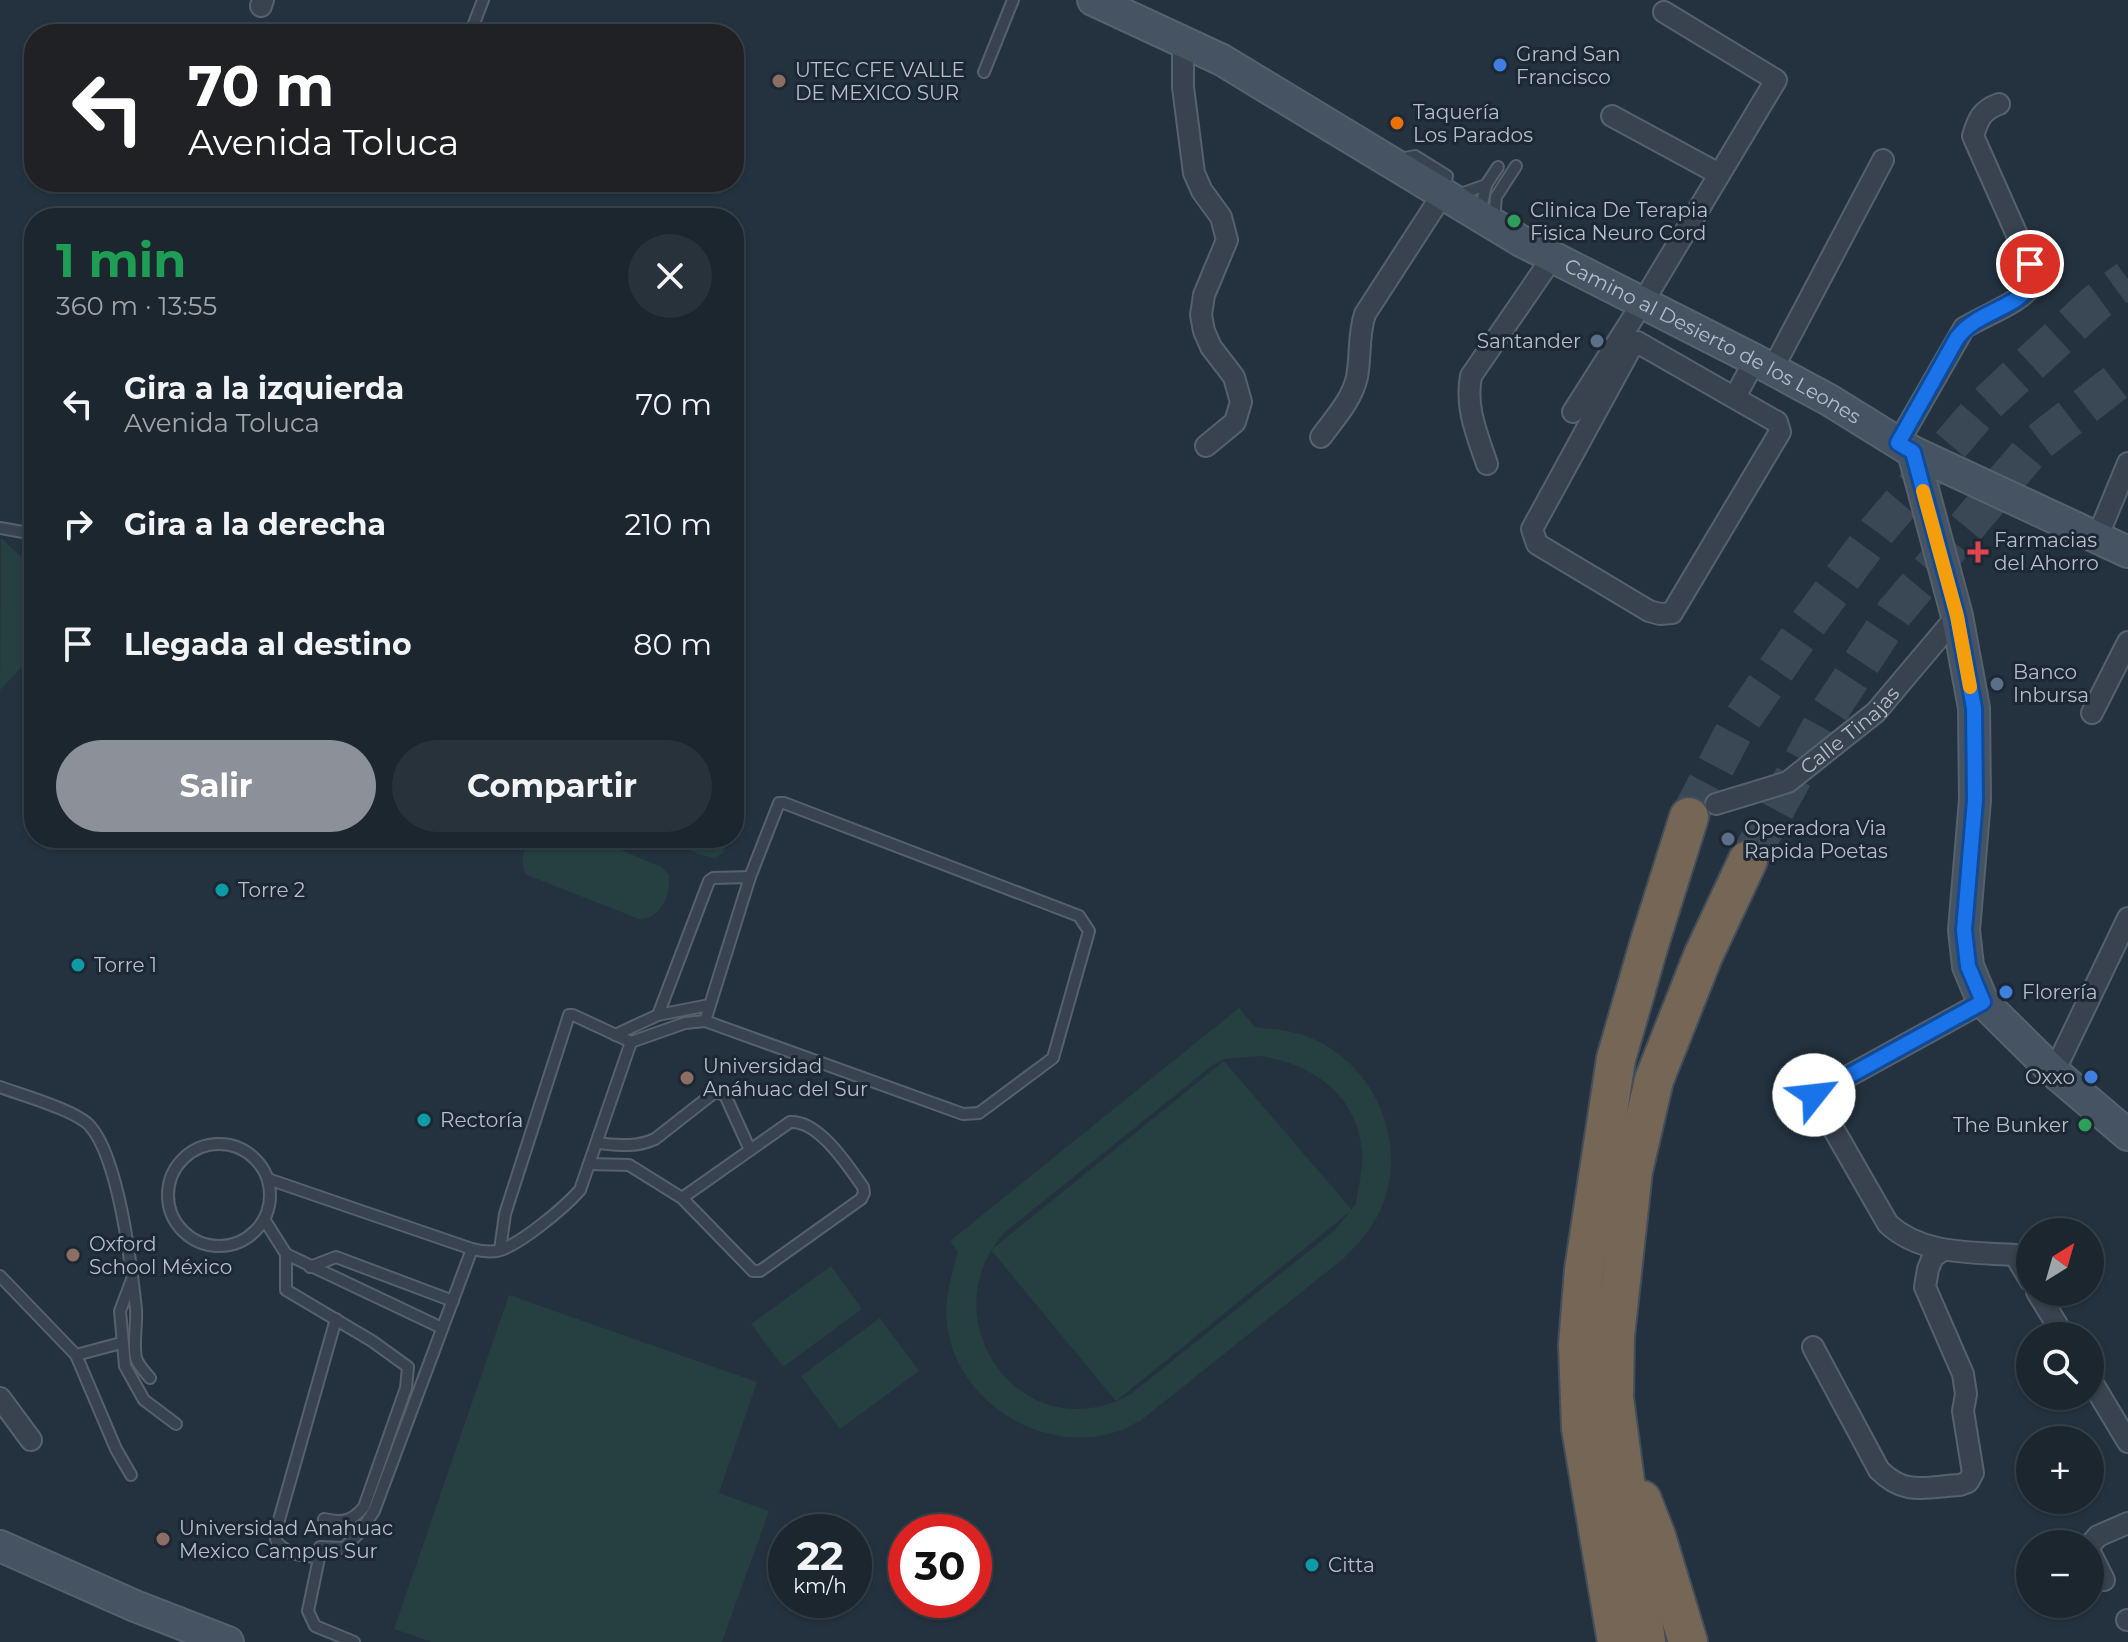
<!DOCTYPE html>
<html lang="es">
<head>
<meta charset="utf-8">
<style>
	:root { --surface:#1b262f; --page:#28323b; --text:#f1f3f6; --muted:#a0a5aa; --line:#39434b; --accent:#8c9099 }
	body { margin:0; font-family:Montserrat,sans-serif; background:var(--page); color:var(--text); height:100vh; display:flex; flex-direction:column; font-size:30px; white-space:nowrap }
	* { box-sizing:border-box; margin:0 }
	p { font-size:26px; color:var(--muted) }
	.icon { flex:none; width:44px; height:44px; fill:none; stroke:currentColor; stroke-width:2; stroke-linecap:round; stroke-linejoin:round }
	.map { position:relative; flex:1; overflow:hidden }
	.sheet { position:absolute; left:24px; top:208px; width:720px; height:640px; display:flex; flex-direction:column; background:var(--surface); border-radius:32px; box-shadow:0 2px 6px #0004,0 0 0 2px var(--line) }
	.sheet>* { flex:none }
	.banner { position:absolute; left:24px; top:24px; width:720px; height:168px; border-radius:32px; box-shadow:0 2px 6px #0004,0 0 0 2px var(--line); background:#202124; color:#fff; overflow:hidden }
	.needle { width:52px; rotate:37deg }
	.controls { position:absolute; left:2016px; top:1218px; display:grid; gap:16px }
	.controls a { display:grid; place-items:center; width:88px; height:88px; border-radius:50%; background:var(--surface); box-shadow:0 2px 6px #0004,0 0 0 2px var(--line); font-size:40px }
	.speed { position:absolute; left:768px; top:1514px; display:flex; gap:16px; font-size:40px; font-weight:700; text-align:center }
	.speed>* { display:grid; place-content:center; width:104px; height:104px; border-radius:50%; background:var(--surface); box-shadow:0 2px 6px #0004,0 0 0 2px var(--line); line-height:1 }
	.speed small { font-size:20px; font-weight:400 }
	.speed .limit { border:12px solid #d22; background:#fff; color:#111 }
	.pin { position:absolute; display:grid; place-items:center; width:68px; height:68px; color:#fff; margin:-34px; border:4px solid #fff; border-radius:50%; box-shadow:0 2px 8px #0007 }
	.me { position:absolute; width:88px; margin:-44px; rotate:61deg; stroke-linejoin:round; filter:drop-shadow(0 0 6px #0008) }
	.turn { display:flex; align-items:center; gap:28px; height:168px; padding:0 32px; font-size:36px }
	.turn .icon { width:104px; height:104px; stroke-width:2.5 }
	.turn b { display:block; font-size:56px; line-height:68px }
	.round { display:grid; place-items:center; flex:none; width:84px; height:84px; border-radius:42px; background:var(--page) }
	.overview { display:flex; align-items:center; justify-content:space-between; height:136px; padding:0 32px }
	h1 { font-size:48px; font-weight:700; line-height:60px; color:#1e9e55 }
	.action { display:flex; gap:16px; margin-top:auto; padding:16px 32px }
	.action a { flex:1; height:92px; border-radius:48px; background:var(--accent); color:#fff; font-size:32px; font-weight:700; line-height:92px; text-align:center }
	.action a+a { background:var(--page); color:var(--text) }
	ul { padding:0; list-style:none }
	li { display:flex; align-items:center; gap:24px; height:120px; padding:0 32px }
	li div { flex:1 }
	li b { display:block; font-size:30px }
	li em { font-style:normal }
	.map>svg:first-child { display:block }
	.green { fill:#263f40; fill-rule:evenodd }
	.lines { fill:none; stroke-linecap:round; stroke-linejoin:round }
	.highway-tunnel { stroke:#3a4754; stroke-width:38; stroke-dasharray:38 19; stroke-linecap:butt }
	.lane-casing { stroke:#56616d; stroke-width:14 }
	.street-casing { stroke:#56616d; stroke-width:24 }
	.secondary-casing { stroke:#56616d; stroke-width:34 }
	.highway-casing { stroke:#434e5a; stroke-width:42 }
	.lane { stroke:#38434f; stroke-width:10 }
	.street { stroke:#38434f; stroke-width:20 }
	.secondary { stroke:#465362; stroke-width:30 }
	.highway { stroke:#756655; stroke-width:38 }
	.route-casing { stroke:#114b97; stroke-width:20 }
	.route { stroke:#1a73e8; stroke-width:14 }
	.slow { stroke:#f59e0b; stroke-width:14 }
	.shop-dot { fill:#3f7fe0; stroke:#1d2834; stroke-width:3 }
	.education-dot { fill:#8d6e63; stroke:#1d2834; stroke-width:3 }
	.food-dot { fill:#e8710a; stroke:#1d2834; stroke-width:3 }
	.leisure-dot { fill:#2e9e5b; stroke:#1d2834; stroke-width:3 }
	.service-dot { fill:#5c6f8a; stroke:#1d2834; stroke-width:3 }
	.health-dot { fill:#e0444e; stroke:#1d2834; stroke-width:3 }
	.culture-dot { fill:#0f9aa8; stroke:#1d2834; stroke-width:3 }
	.labels { text-anchor:middle; dominant-baseline:central; stroke-width:6; stroke-linejoin:round; paint-order:stroke }
	.poi-label { font-size:20px; fill:#b4beca; stroke:#1d2834; text-anchor:start }
	.street-label { font-size:20px; fill:#b4beca; stroke:#1d2834 }
</style>
</head>
<body>
<div class="map">
<svg width="2128" height="1642" viewBox="0 0 2128 1642">
	<rect width="100%" height="100%" fill="#24323f"/>
	<!-- green -->
	<g class="green">
		<path d="M1,538L34,569V654L0,690Z"/>
		<path d="M530,838H593L661,867L669,875C671,895 661,919 639,919L527,875C518,861 524,852 530,838Z"/>
		<path d="M659,838H729L723,853L715,858L701,855Z"/>
		<path d="M1239,1008L1255,1027C1271,1029 1288,1030 1303,1035C1375,1059 1413,1147 1378,1215C1369,1232 1357,1245 1344,1258L1140,1421C1131,1425 1122,1431 1112,1433C1040,1454 956,1400 947,1325C944,1300 951,1276 958,1252L950,1241ZM1261,1056C1313,1065 1355,1093 1362,1149C1364,1167 1358,1187 1356,1204L1335,1230L1131,1394C1024,1454 926,1320 1005,1232L1214,1064L1224,1059Z"/>
		<path d="M1224,1061L1352,1210L1116,1401L991,1250Z"/>
		<path d="M831,1266L862,1309L783,1367L751,1324Z"/>
		<path d="M509,1295L757,1382L719,1493L769,1511L722,1642H432L394,1629Z"/>
		<path d="M880,1318L919,1371L840,1429L801,1376Z"/>
	</g>
	<g class="lines">
		<!-- highway-tunnel -->
		<g class="highway-tunnel">
			<path d="M1689,817L1736,728L1804,629L1877,531L1982,408L2098,301L2128,279"/>
			<path d="M1748,860L1829,712L1895,612L2036,444L2128,373"/>
		</g>
		<defs>
			<g id="lane">
				<path d="M470,34L483,0"/>
				<path d="M984,72L1013,0"/>
				<path d="M1400,159L1415,156L1447,176L1444,190"/>
				<path d="M1455,196L1486,185L1498,167"/>
				<path d="M1480,214L1486,185"/>
				<path d="M1494,219L1496,197L1516,166"/>
				<path d="M0,528L34,534"/>
				<path d="M658,1015L709,881L713,878L750,877"/>
				<path d="M615,1035L658,1015L709,1005"/>
				<path d="M0,1087C21,1095 76,1110 90,1126C119,1159 131,1264 136,1309C137,1324 133,1343 136,1358C138,1365 145,1372 150,1378"/>
				<path d="M597,1143C618,1145 635,1148 655,1139L715,1092L725,1095L750,1150"/>
				<circle cx="219" cy="1195" r="51"/>
				<path d="M589,1164L629,1165L682,1198L753,1271H760L861,1199L864,1193L863,1187C848,1166 819,1120 790,1122L682,1198"/>
				<path d="M268,1179L472,1249C480,1251 489,1252 497,1251C519,1246 565,1207 580,1190L631,1042"/>
				<path d="M264,1219L286,1254V1290L372,1341L408,1367L406,1388L364,1507C351,1522 343,1523 324,1519"/>
				<path d="M500,1250L505,1214L569,1015H573L631,1042L685,1023L705,1021L963,1114L979,1113L1053,1058L1089,931L1079,916L784,803H779L750,877L705,1021"/>
				<path d="M286,1254L442,1328"/>
				<path d="M310,1267L336,1257L453,1301"/>
				<path d="M0,1276L76,1355L116,1449L131,1475"/>
				<path d="M131,1282L120,1311L125,1366L144,1400L176,1424"/>
				<path d="M336,1319L275,1534L277,1543L290,1553L319,1558L308,1611L315,1626L354,1642"/>
				<path d="M76,1355L121,1343"/>
				<path d="M320,1547L344,1548L360,1532L374,1511L472,1249"/>
			</g>
			<g id="street">
				<path d="M261,6L263,0"/>
				<path d="M1183,42V87L1194,173L1202,191L1221,217L1227,240L1204,295L1201,315L1204,331L1211,347L1234,377L1241,402L1235,422L1206,446"/>
				<path d="M1612,116L1719,174"/>
				<path d="M1637,342L1777,422L1780,432L1672,613L1660,614L1649,611L1537,544L1532,529L1633,344Z"/>
				<path d="M1772,370L1883,160"/>
				<path d="M1735,397L1755,360"/>
				<path d="M1573,412L1643,302L1776,80L1664,12"/>
				<path d="M1321,437C1334,419 1352,400 1357,377C1361,356 1358,335 1365,314L1444,192"/>
				<path d="M1898,443L1964,328C1980,317 2028,300 2032,283C2034,277 2031,270 2030,264L1973,136C1978,119 1982,110 1999,104"/>
				<path d="M1487,464C1477,434 1465,408 1471,376L1552,258"/>
				<path d="M2097,538L2128,463"/>
				<path d="M2092,713L2128,642"/>
				<path id="s1" d="M1716,804L1788,782L1876,712L1957,616"/>
				<path d="M1983,1002L1814,1095L1888,1224C1922,1255 1971,1252 2015,1255L2030,1280"/>
				<path d="M2054,1072L2128,918"/>
				<path d="M2037,1292L2064,1336"/>
				<path d="M1813,1347L1879,1470C1905,1496 1925,1487 1960,1485L1968,1482L1973,1473L1963,1411L1966,1394L1963,1374L1925,1287L1928,1269L1933,1257L1943,1250"/>
				<path d="M2090,1379L2128,1442"/>
				<path d="M0,1398L31,1440"/>
				<path d="M2090,1545L2098,1536L2128,1523"/>
				<path d="M2090,1552L2104,1580"/>
				<path d="M2127,1620H2128"/>
			</g>
			<g id="secondary">
				<path id="s2" d="M1093,0L1222,60L1521,241L1755,360L1829,400L1913,452L2128,552"/>
				<path d="M1913,452L1957,616L1974,708L1975,800L1964,930L1968,966L1983,1002L2054,1072L2128,1135"/>
				<path d="M0,1546L135,1606L228,1642"/>
			</g>
			<g id="highway">
				<path d="M1642,1500L1656,1536L1688,1642"/>
				<path d="M1617,1642L1581,1428L1578,1345L1584,1270L1616,1059L1650,941L1689,817"/>
				<path d="M1646,1642L1614,1398L1615,1336L1633,1171L1654,1080L1703,956L1748,860"/>
			</g>
		</defs>
		<!-- lane casing -->
		<use href="#lane" class="lane-casing"/>
		<!-- street casing -->
		<use href="#street" class="street-casing"/>
		<!-- secondary casing -->
		<use href="#secondary" class="secondary-casing"/>
		<!-- highway casing -->
		<use href="#highway" class="highway-casing"/>
		<!-- lane -->
		<use href="#lane" class="lane"/>
		<!-- street -->
		<use href="#street" class="street"/>
		<!-- secondary -->
		<use href="#secondary" class="secondary"/>
		<!-- highway -->
		<use href="#highway" class="highway"/>
	</g>
	<g class="lines">
		<defs>
			<path id="route" d="M1814,1095L1983,1002L1968,966L1964,930L1975,800L1974,708L1957,616L1913,452L1898,443L1957,338C1977,311 2014,310 2032,284L2030,264"/>
		</defs>
		<!-- route casing -->
		<use href="#route" class="route-casing"/>
		<!-- route -->
		<use href="#route" class="route"/>
		<!-- slow -->
		<path class="slow" d="M1923,491L1957,616L1970,687"/>
	</g>
	<!-- markers -->
	<g class="shop-dot">
		<circle cx="1500" cy="65" r="8"/>
		<circle cx="2006" cy="992" r="8"/>
		<circle cx="2091" cy="1077" r="8"/>
	</g>
	<g class="education-dot">
		<circle cx="779" cy="81" r="8"/>
		<circle cx="687" cy="1078" r="8"/>
		<circle cx="73" cy="1255" r="8"/>
		<circle cx="163" cy="1539" r="8"/>
	</g>
	<circle class="food-dot" cx="1397" cy="123" r="8"/>
	<g class="leisure-dot">
		<circle cx="1514" cy="221" r="8"/>
		<circle cx="2085" cy="1125" r="8"/>
	</g>
	<g class="service-dot">
		<circle cx="1597" cy="341" r="8"/>
		<circle cx="1997" cy="684" r="8"/>
		<circle cx="1728" cy="839" r="8"/>
	</g>
	<path class="health-dot" d="M1974 540h8v8h8v8h-8v8h-8v-8h-8v-8h8z"/>
	<g class="culture-dot">
		<circle cx="222" cy="890" r="8"/>
		<circle cx="78" cy="965" r="8"/>
		<circle cx="424" cy="1120" r="8"/>
		<circle cx="1312" cy="1565" r="8"/>
	</g>
	<g class="labels">
		<!-- poi labels -->
		<g class="poi-label">
			<text x="1516" y="54">Grand San<tspan x="1516" dy="23">Francisco</tspan></text>
			<text x="795" y="70">UTEC CFE VALLE<tspan x="795" dy="23">DE MEXICO SUR</tspan></text>
			<text x="1413" y="112">Taquería<tspan x="1413" dy="23">Los Parados</tspan></text>
			<text x="1530" y="210">Clinica De Terapia<tspan x="1530" dy="23">Fisica Neuro Cord</tspan></text>
			<text x="1581" y="341" text-anchor="end">Santander</text>
			<text x="1994" y="540">Farmacias<tspan x="1994" dy="23">del Ahorro</tspan></text>
			<text x="2013" y="672">Banco<tspan x="2013" dy="23">Inbursa</tspan></text>
			<text x="1744" y="828">Operadora Via<tspan x="1744" dy="23">Rapida Poetas</tspan></text>
			<text x="238" y="890">Torre 2</text>
			<text x="94" y="965">Torre 1</text>
			<text x="2022" y="992">Florería</text>
			<text x="703" y="1066">Universidad<tspan x="703" dy="23">Anáhuac del Sur</tspan></text>
			<text x="2075" y="1077" text-anchor="end">Oxxo</text>
			<text x="440" y="1120">Rectoría</text>
			<text x="2069" y="1125" text-anchor="end">The Bunker</text>
			<text x="89" y="1244">Oxford<tspan x="89" dy="23">School México</tspan></text>
			<text x="179" y="1528">Universidad Anahuac<tspan x="179" dy="23">Mexico Campus Sur</tspan></text>
			<text x="1328" y="1565">Citta</text>
		</g>
		<!-- street labels -->
		<g class="street-label">
			<text stroke="none"><textPath href="#s2" startOffset="708">Camino al Desierto de los Leones</textPath></text>
			<text stroke="none"><textPath href="#s1" startOffset="156">Calle Tinajas</textPath></text>
		</g>
	</g>
</svg>
<div class="controls">
<a><svg class="needle" viewBox="-14 -14 28 28"><path d="M0-13l5 13h-10z" fill="#e53935"/><path d="M0 13l5-13h-10z" fill="#a0a5aa"/></svg></a>
<a><svg class="icon" aria-label="search" viewBox="0 0 24 24"><circle cx="10" cy="10" r="6"/><path d="M15 15l6 6"/></svg></a>
<a>+</a>
<a>−</a>
</div>
<div class="speed"><div>22<small>km/h</small></div><div class="limit">30</div></div>
<div class="pin" style="left:2030px;top:264px;background:#d93025"><svg class="icon" aria-label="arrive" viewBox="0 0 24 24"><path d="M6 21V4h12l-3 4 3 4H6"/></svg></div>
<svg class="me" style="left:1814px;top:1095px" viewBox="-20 -20 40 40"><circle r="19" fill="#fff"/><path d="M0-13L10 11 0 6-10 11z" fill="#1a73e8"/></svg>
<div class="banner">
<div class="turn"><svg class="icon" aria-label="left" viewBox="0 0 24 24"><path d="M17 20v-9H6M10 6l-5 5 5 5"/></svg><div><b>70 m</b>Avenida Toluca</div></div>
</div>
<section class="sheet">
<div class="overview"><div><h1>1 min</h1><p>360 m · 13:55</p></div><a class="round"><svg class="icon" aria-label="close" viewBox="0 0 24 24"><path d="M6 6l12 12M18 6L6 18"/></svg></a></div>
<ul>
<li><svg class="icon" aria-label="left" viewBox="0 0 24 24"><path d="M17 20v-9H6M10 6l-5 5 5 5"/></svg><div><b>Gira a la izquierda</b><p>Avenida Toluca</p></div><em>70 m</em></li>
<li><svg class="icon" aria-label="right" viewBox="0 0 24 24"><path d="M7 20v-9h11M14 6l5 5-5 5"/></svg><div><b>Gira a la derecha</b></div><em>210 m</em></li>
<li><svg class="icon" aria-label="arrive" viewBox="0 0 24 24"><path d="M6 21V4h12l-3 4 3 4H6"/></svg><div><b>Llegada al destino</b></div><em>80 m</em></li>
</ul>
<div class="action"><a>Salir</a><a>Compartir</a></div>
</section>
</div>
</body>
</html>
